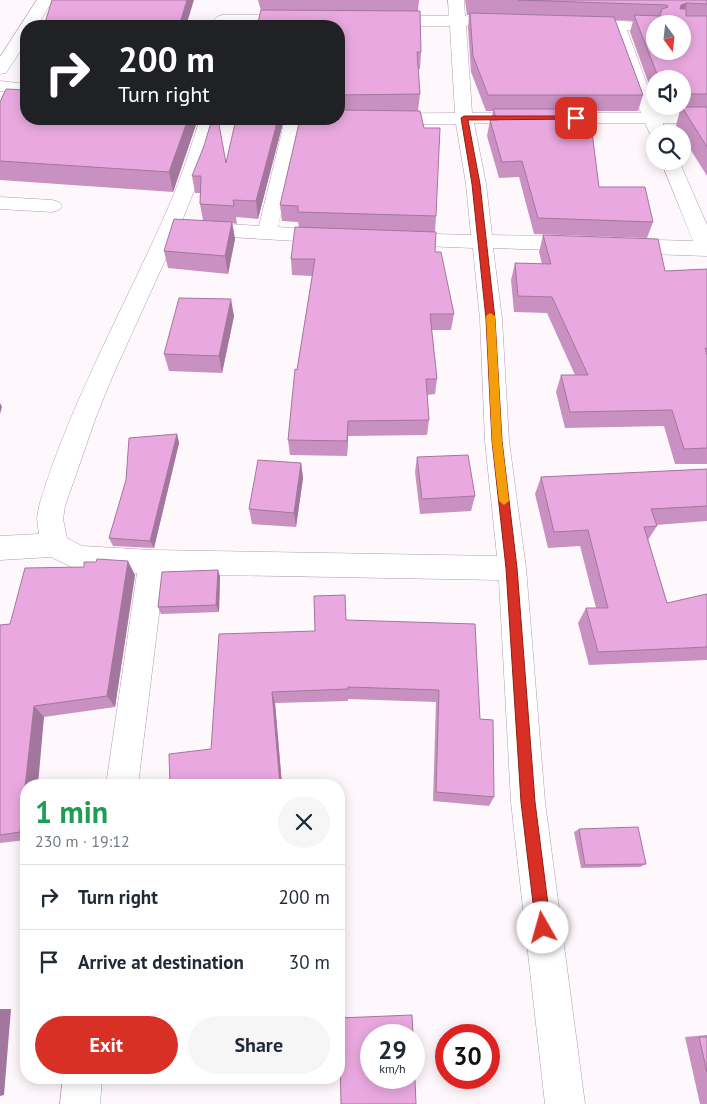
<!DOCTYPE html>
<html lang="en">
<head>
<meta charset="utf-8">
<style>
	:root { --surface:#fff; --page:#f6f6f7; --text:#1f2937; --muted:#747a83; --line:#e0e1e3; --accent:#d93025 }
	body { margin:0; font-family:"PT Sans",sans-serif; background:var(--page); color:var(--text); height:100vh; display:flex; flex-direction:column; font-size:19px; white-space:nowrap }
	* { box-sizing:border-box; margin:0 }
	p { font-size:16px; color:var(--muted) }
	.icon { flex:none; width:28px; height:28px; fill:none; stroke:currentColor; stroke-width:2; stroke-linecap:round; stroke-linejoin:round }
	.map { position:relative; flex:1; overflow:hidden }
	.panel { position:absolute; left:20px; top:779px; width:325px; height:305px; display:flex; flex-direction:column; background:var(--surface); border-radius:20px; box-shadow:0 2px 12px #0003 }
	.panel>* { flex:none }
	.top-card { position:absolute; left:20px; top:20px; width:325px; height:105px; border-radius:20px; box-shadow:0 2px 12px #0003; background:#202124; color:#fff; overflow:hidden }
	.needle { width:32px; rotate:165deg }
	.controls { position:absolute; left:646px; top:15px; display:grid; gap:10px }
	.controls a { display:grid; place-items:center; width:45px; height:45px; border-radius:50%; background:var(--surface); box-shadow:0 2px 12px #0003; font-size:25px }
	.speed { position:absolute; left:360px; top:1024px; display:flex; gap:10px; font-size:25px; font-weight:700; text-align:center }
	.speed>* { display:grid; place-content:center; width:65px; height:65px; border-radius:50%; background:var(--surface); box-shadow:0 2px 12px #0003; line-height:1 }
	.speed small { font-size:12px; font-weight:400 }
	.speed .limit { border:8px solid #d22; background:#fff; color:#111 }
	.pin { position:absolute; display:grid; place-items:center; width:42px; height:42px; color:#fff; margin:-21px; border-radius:10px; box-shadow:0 2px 8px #0006 }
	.me { position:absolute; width:55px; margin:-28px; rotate:353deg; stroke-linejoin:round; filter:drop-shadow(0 0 4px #0008) }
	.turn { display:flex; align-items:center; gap:18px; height:105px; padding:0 15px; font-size:22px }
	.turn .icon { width:65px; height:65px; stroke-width:2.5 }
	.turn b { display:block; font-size:35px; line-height:42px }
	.round { display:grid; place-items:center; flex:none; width:52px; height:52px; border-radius:26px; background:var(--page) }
	.head { display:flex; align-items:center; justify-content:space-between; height:85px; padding:0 15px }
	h1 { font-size:30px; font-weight:700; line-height:38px; color:#1e9e55 }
	.primary-button { display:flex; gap:10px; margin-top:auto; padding:10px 15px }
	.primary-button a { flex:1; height:58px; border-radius:30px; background:var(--accent); color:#fff; font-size:20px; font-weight:700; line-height:58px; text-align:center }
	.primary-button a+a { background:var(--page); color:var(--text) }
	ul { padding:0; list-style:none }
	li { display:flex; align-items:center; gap:15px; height:65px; padding:0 15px; border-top:1px solid var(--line) }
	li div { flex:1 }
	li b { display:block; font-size:19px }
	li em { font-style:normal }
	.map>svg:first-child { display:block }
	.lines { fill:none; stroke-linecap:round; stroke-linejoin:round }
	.minor-casing { stroke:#b49ab0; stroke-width:1 }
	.minor { fill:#fff; fill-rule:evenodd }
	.wall { fill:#c891c1 }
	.shaded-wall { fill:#a3769d }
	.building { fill:#e9a9e0; stroke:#a3769d; fill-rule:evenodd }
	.route { fill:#d93025; stroke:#8d1f18 }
	.slow { fill:#f59e0b }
</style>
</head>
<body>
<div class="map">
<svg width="707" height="1104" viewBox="0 0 707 1104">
	<rect width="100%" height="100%" fill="#fef8fd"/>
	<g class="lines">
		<defs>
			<g id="minor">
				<path d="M37,0H53L37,26H26V42L6,73L0,74V57Z"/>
				<path d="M448,0H464L465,16L480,18L483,21L480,24L466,26L472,113H641L611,29L575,27L573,24L575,21L581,19L661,23L655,24V31L627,30L655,106L659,113H707V123H663L666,132L665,134H655V137L651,136L645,123H474L486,184L492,235L578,237L585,239L588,244L585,249L578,251L493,248L502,319L509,441L526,568L545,802L585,1104H545L511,802L499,580L164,574L138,785H106L137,573L78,570L51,557L0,560V536L39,534L37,519L39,506C70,402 125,307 168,208C181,179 190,149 200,119H218L205,163L182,221L259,226L285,119H339V114L455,113L450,26H383L378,24L375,21L378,18L383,16H449ZM302,122L309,124H456L466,184L471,235L399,233L392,234L389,239L392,244L399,245L473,248L480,319L485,441L497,556L152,550L82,546L67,538L63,519L65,506L96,417L113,375L177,234L331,243L338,242L341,237L338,232L331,231L278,227Z"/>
				<path d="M222,15H295L300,17L303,20L300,23L295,25L217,23L214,20L217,17Z"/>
				<path d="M0,81L26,84V94L0,91Z"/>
				<path d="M661,161H679L707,225V256L621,253L614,251L611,246L614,241L621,239L693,241Z"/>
				<path d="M0,197L52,200L59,202L62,206L59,210L52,212L0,209Z"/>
				<path d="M63,1078H102L100,1104H60Z"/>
			</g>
		</defs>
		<!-- minor casing -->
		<use href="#minor" class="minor-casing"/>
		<!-- minor -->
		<use href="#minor" class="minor"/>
	</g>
	<!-- wall -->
	<g class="wall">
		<path d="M258,0H419L418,11L421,52L420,69H418L420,94L418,111L436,216L435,232V252L454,314L451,330H431L437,379L435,394L427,395L429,420L427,435L348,436L347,456L290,455L288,440L297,370L312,276L292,275L291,259L299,227L298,222L282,221L280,205L339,119V26L261,11Z"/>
		<path d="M465,0H707V176L682,136V134H681L676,125L680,111H660L657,106H682V79H655V101L630,32L633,21L615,20L643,95L638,111H589L599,187L653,222L647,238L534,234L519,177L499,178L487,136L490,120H491L493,111H486L471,72L468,28L469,15H467Z"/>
		<path d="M0,102L26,119H198L173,192L0,180Z"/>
		<path d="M284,119L258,219L236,217L237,224L232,223L235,239L228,274L168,268L164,251L203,220L200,204V193H195L192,176L204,146L226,163Z"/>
		<path d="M543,235L665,271L707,269V464H675L664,426L565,428L556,392L561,375H575L547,313L514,312L511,280L515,263L542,264L539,252Z"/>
		<path d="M234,316L222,373L169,371L164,354Z"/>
		<path d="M177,434L179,443L154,548L113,546L109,538Z"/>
		<path d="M417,457L475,496L471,511L420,514L415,472Z"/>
		<path d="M301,463L303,478L296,527L252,524L249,509Z"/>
		<path d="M707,469V521L656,525L657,526L648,540L667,603L707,594V660L589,665L578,623L586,608H596L580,546L548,548L535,494L541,477Z"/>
		<path d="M218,570L220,577L219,612L161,614L158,607Z"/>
		<path d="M135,575L115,707L44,717L26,785V840L0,843V625L10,624Z"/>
		<path d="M346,620L480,719L494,797L489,806L433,801L436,702L348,699V701L275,703L282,785H170L211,749L315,631Z"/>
		<path d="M579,829L646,864L640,867L581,868L574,832Z"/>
		<path d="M707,1035V1104H700L685,1037Z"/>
	</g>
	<!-- shaded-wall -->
	<g class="shaded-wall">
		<path d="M187,0H194L186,26H179Z"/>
		<path d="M687,3L682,20L675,22L681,5Z"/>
		<path d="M188,119H198L173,192L169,172Z"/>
		<path d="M278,119H284L258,219L256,201Z"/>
		<path d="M232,222L235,239L228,274L225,256Z"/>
		<path d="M231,299L234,316L222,373L219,356Z"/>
		<path d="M0,403L2,407L0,414Z"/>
		<path d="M348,421V436L347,456V441Z"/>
		<path d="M177,434L179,443L154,548L150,541Z"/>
		<path d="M301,463L303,478L296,527L294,513Z"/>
		<path d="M128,561L135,575L115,707L107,696Z"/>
		<path d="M218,570L220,577L219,612L216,605Z"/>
		<path d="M272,692L275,703L282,785H280Z"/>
		<path d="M34,706L44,717L38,785H26V836L20,832Z"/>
		<path d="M0,1009H11L4,1095L0,1096Z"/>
	</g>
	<!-- building -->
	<g class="building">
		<path d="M52,0H187L179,26H44Z"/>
		<path d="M518,0H707V4L687,3L681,5L680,9H686V16H707V94H682V79H659L634,15L660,16L662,9L668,7L667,5ZM655,24H682V51H655Z"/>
		<path d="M261,10L420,11L421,52H417L420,94L339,95V26H257Z"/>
		<path d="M470,13L614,17L643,95H488L473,56Z"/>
		<path d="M6,89L26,90V119H188L169,172L0,161V102Z"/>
		<path d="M682,107H707V147Z"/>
		<path d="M493,109H589L599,187H645L653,222L538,218L522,161L502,162L490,120H497Z"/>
		<path d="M339,110L420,111L424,128H440L436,216L298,212V206L280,205L300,119H339Z"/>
		<path d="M212,119H218L226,163L236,119H278L256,201L233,200L234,206L200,204L201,176H192L204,146Z"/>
		<path d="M174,219L232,222L225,256L164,251Z"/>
		<path d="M295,227L436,232L435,252H441L454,314H430L437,379H426L429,420L348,421L347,441L288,440L295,369L297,370L315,259H291Z"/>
		<path d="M543,235L658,239L665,271L707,269V349L705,348L707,355V448L684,449L672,410L570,412L561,375H588L552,297L518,296L515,263L551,264Z"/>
		<path d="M179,298L231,299L219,356L164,354Z"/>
		<path d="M177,434L150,541L109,538L126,480L129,438Z"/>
		<path d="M468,455L475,496L422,499L417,457Z"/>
		<path d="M258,460L301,463L294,513L249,509Z"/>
		<path d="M707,469V506L651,509L657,526L644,527L667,603L707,594V647L598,652L586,608H608L588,530L554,532L541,477Z"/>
		<path d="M97,559L128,561L107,696L34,706L20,832L0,835V625L10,624L25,568L84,567V562H96Z"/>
		<path d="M218,570L216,605L158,607L162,572Z"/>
		<path d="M345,595L346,620L475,624L480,719L493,720L494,797L436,792L439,690L348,687V689L272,692L280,785H170L169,754L211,749L219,634L315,631L314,596Z"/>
		<path d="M638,827L646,864L585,865L579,829Z"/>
		<path d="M412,1015L413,1035H371V1078H414V1056L416,1104H341L339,1018Z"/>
		<path d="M699,1037H707V1072Z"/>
	</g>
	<!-- route -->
	<path class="route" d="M576,116H579V119L468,120L480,184L495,319L502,441L517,568L535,802L551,928L548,933L543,935L538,933L536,928L521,802L506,568L492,441L486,319L472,184L461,118L464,116Z"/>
	<!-- slow -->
	<path class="slow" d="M490,313L495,316L502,441L509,501L504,505L499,501L492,441L486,316Z"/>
</svg>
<div class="controls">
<a><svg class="needle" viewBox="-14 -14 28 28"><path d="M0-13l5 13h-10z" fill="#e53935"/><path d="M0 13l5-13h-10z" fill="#747a83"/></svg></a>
<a><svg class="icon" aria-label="sound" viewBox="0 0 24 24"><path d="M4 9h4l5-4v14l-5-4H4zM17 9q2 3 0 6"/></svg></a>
<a><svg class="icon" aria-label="search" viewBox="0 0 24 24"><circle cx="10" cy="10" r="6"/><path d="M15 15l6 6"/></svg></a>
</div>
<div class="speed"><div>29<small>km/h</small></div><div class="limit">30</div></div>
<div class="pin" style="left:576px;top:118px;background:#d93025"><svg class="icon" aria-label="arrive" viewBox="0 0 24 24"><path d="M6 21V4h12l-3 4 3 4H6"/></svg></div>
<svg class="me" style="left:543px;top:928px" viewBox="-20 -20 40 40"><circle r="19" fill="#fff"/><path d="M0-13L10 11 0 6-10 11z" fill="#d93025"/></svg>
<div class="top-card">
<div class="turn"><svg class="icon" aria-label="right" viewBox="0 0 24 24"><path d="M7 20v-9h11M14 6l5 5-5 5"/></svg><div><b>200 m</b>Turn right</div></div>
</div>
<section class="panel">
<div class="head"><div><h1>1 min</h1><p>230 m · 19:12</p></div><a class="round"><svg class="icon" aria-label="close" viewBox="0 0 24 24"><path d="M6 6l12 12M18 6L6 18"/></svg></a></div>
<ul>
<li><svg class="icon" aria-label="right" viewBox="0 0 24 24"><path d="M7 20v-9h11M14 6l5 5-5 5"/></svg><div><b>Turn right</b></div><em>200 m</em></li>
<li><svg class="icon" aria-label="arrive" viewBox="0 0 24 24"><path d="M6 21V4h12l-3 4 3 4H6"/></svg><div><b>Arrive at destination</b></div><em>30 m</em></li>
</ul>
<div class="primary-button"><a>Exit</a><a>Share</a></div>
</section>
</div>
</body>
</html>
